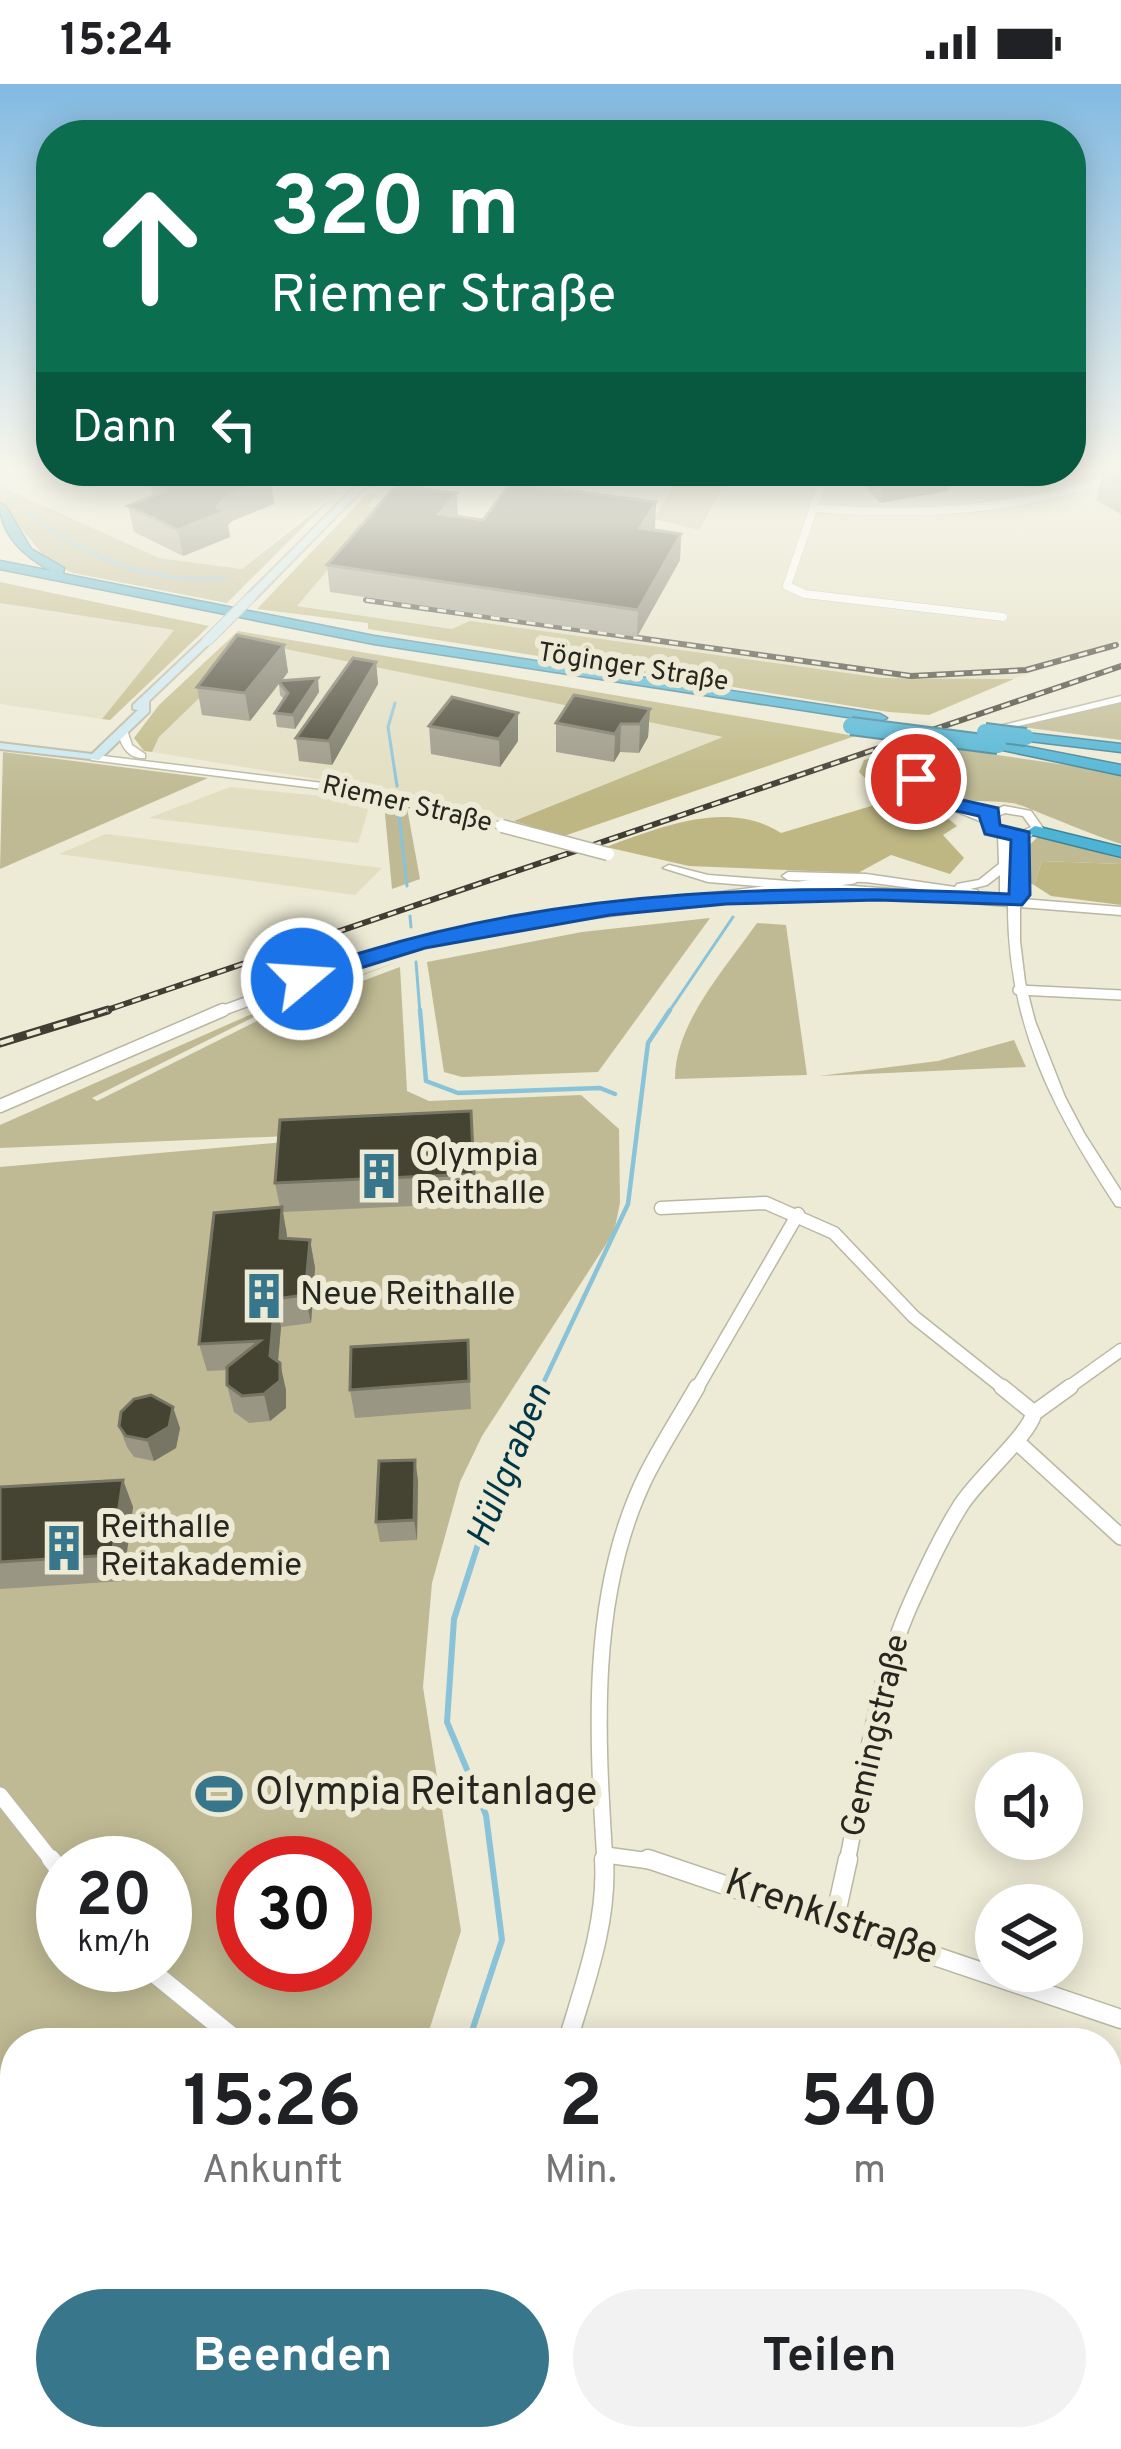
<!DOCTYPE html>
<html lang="de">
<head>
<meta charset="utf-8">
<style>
	:root { --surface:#fff; --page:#f2f2f2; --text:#202124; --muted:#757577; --accent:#38768b }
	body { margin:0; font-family:Overpass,sans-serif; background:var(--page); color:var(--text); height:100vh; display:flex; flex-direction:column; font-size:45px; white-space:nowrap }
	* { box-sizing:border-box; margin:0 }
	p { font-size:39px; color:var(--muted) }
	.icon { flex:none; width:66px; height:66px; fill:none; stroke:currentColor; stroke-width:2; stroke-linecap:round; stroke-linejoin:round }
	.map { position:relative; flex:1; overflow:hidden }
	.details { position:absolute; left:0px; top:1944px; width:1122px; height:423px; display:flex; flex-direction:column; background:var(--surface); border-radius:48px 48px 0 0; box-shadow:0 6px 30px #0003 }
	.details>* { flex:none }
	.hud { position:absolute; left:36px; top:36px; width:1050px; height:366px; border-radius:48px; box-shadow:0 6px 30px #0003; background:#0b6e4f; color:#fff; overflow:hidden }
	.fabs { position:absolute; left:975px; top:1668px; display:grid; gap:24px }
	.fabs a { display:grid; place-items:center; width:108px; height:108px; border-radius:50%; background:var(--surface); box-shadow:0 6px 30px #0003; font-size:60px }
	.speed { position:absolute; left:36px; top:1752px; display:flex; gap:24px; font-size:60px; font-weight:700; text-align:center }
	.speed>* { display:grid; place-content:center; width:156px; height:156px; border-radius:50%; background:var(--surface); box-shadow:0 6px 30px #0003; line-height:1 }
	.speed small { font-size:30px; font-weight:400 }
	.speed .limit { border:18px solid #d22; background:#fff; color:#111 }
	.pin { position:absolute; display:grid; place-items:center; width:102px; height:102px; color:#fff; margin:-51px; border:6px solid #fff; border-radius:50%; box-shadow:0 3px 12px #0007 }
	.me { position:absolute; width:132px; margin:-66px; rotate:72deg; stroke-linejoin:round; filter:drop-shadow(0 0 9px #0008) }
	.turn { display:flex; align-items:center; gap:42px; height:252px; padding:0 36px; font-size:54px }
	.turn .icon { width:156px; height:156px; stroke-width:2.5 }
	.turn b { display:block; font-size:84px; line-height:102px }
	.then { display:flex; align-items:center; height:114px; padding:0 36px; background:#0003; gap:24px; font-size:45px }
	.eta { display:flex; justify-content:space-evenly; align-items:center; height:204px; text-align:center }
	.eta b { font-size:72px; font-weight:700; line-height:84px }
	.cta { display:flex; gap:24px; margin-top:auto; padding:24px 36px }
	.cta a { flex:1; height:138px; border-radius:72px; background:var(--accent); color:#fff; font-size:48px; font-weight:700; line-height:138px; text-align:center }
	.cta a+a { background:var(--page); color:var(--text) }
	.status { display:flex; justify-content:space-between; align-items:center; height:84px; padding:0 60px; background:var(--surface); direction:ltr }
	.status svg { height:33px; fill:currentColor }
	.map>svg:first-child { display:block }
	.built { fill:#e1dec1 }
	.green { fill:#bfba93; fill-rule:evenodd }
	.forest { fill:#beb784 }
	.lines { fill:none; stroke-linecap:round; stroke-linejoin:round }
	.stream-far2 { stroke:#89c3d9; stroke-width:3 }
	.stream-far1 { stroke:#89c3d9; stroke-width:4.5 }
	.stream { stroke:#89c3d9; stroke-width:6 }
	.minor-far4-casing { stroke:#bab7a3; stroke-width:9 }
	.minor-far3-casing { stroke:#bab7a3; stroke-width:12 }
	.minor-far2-casing { stroke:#bab7a3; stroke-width:15 }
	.minor-far1-casing { stroke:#bab7a3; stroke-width:18 }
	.minor-casing { stroke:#bab7a3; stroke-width:21 }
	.tertiary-casing { stroke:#bab7a3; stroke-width:3 }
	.secondary-casing { stroke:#bab7a3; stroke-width:4 }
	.motorway-casing { stroke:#418396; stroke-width:3 }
	.minor-far4 { stroke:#fff; stroke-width:8 }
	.minor-far3 { stroke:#fff; stroke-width:9 }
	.minor-far2 { stroke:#fff; stroke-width:12 }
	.minor-far1 { stroke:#fff; stroke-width:15 }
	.minor { stroke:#fff; stroke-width:18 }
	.tertiary { fill:#fff; fill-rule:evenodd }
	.secondary { fill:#cae8f3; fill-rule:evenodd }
	.motorway { fill:#4eb4d6; fill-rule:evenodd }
	.rail-far1-casing { stroke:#3f3d34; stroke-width:6 }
	.rail-casing { stroke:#3f3d34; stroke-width:9 }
	.rail-far1 { stroke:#edead5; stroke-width:3; stroke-dasharray:9; stroke-linecap:butt }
	.rail { stroke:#edead5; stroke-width:4.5; stroke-dasharray:14; stroke-linecap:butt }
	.tertiary-bridge-casing { stroke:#bab7a3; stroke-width:15; stroke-linecap:butt }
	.secondary-bridge-casing { stroke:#bab7a3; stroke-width:12; stroke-linecap:butt }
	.motorway-bridge-casing { stroke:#418396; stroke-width:20; stroke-linecap:butt }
	.tertiary-bridge { stroke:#fff; stroke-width:12 }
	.secondary-bridge { stroke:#cae8f3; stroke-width:10 }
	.motorway-bridge { stroke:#4eb4d6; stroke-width:16 }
	.wall { fill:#999684 }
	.shaded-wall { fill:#777563 }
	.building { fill:#454332; stroke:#777563; stroke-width:3 }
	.route { fill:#1a73e8; stroke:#114b97; stroke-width:3 }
	.labels { text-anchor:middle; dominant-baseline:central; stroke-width:12; stroke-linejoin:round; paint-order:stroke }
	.far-street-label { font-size:27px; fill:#28271f; stroke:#edead5 }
	.poi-label { font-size:33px; fill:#28271f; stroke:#edead5; text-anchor:start }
	.street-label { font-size:33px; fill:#28271f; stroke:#edead5 }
	.water-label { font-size:36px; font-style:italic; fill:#003747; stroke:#edead5 }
	.near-poi-label { font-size:39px; fill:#28271f; stroke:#edead5; text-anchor:start }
	.near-street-label { font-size:39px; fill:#28271f; stroke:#edead5 }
</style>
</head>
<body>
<div class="status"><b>15:24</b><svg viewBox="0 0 49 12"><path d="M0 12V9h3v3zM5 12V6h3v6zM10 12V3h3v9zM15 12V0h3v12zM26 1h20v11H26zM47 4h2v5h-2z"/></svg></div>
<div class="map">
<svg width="1121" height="2365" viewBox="0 0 1121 2365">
	<rect width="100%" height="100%" fill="#edead5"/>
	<!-- built -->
	<g class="built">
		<path d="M8,383L51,387H368L336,406L242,485L159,474L0,402V388Z"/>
		<path d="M1071,383H1121V557L1014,595L883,594L452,545L293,521L377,408L413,387Z"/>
		<path d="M0,519L175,546L102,635L0,620Z"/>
		<path d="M256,558L482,605L725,653L514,737L408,710L152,668L159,653Z"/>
		<path d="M230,703L371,717L358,759L149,734Z"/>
		<path d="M106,750L382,784L355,811L59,770Z"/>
	</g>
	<!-- green -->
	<g class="green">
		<path d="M682,387H732L699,446L654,435Z"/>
		<path d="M0,402L159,474L242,485L331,415L227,519L73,489L49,478L0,419Z"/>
		<path d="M1121,616V656L1014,642Z"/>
		<path d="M949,664L1121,689V760C1087,749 1056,735 1023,722C994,710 918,733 931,675Z"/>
		<path d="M3,668L208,694L0,785Z"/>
		<path d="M384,719L407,724L420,795L392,805Z"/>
		<path d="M1039,752L1121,775V780L1042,777L1034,801L1026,797V764Z"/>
		<path d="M710,834L598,988L462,993L444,988L427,878L582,848Z"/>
		<path d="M757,839L786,841L807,991L675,995C675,938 726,884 757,839Z"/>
		<path d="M397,878L258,931L92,1014L97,1017L263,934L400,883L407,1007L429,1017L581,1011L619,1045L620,1119L614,1148L482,1352L460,1398L432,1499L423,1603L461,1847L425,1959H15V2352H295L291,2365H0V1083L409,1047L0,1064V1041L254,929ZM63,1779H165V1881H63ZM243,1779H345V1881H243Z"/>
		<path d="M1014,956L1026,983L819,992L938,977Z"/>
	</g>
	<!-- forest -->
	<g class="forest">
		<path d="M368,409L378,410L368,422L380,424L297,522L452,545L470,537L883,594L1014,595L929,631L889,628L368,545V539L257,525Z"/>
		<path d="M0,498L209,542L110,636L102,635L174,546L0,519Z"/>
		<path d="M238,547L855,652L564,752L514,737L723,653L256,559L159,653L152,668L144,667L134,654L159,621Z"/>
		<path d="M914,662C884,713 930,716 957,742L943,751L964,774L950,790L891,771L858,789L689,782L606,763C661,743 728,715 781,749L888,717L859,688L864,676Z"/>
		<path d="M1042,777L1121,780V821L1051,812L1034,801Z"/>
		<path d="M279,2352H461L457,2365H274Z"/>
	</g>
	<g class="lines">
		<!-- stream-far2 -->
		<g class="stream-far2">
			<path d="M0,407L19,417"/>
			<path d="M25,426C81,471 152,502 225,494"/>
			<path d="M395,619L388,643L397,702"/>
			<path d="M398,722L407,802"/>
			<path d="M410,832L411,843"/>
			<path d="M416,878L420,929"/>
			<path d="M668,929L733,833"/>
		</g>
		<!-- stream-far1 -->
		<g class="stream-far1">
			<path d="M420,926L426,997L458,1009L600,1004L615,1010"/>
			<path d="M540,1306L628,1120L648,959L670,926"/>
		</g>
		<!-- stream -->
		<g class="stream">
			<path d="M468,1959L502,1856L486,1731L447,1638L454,1535L501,1389L541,1303"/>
			<path d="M312,2365L317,2352"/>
		</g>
		<defs>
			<g id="minor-far4">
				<path d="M826,387L787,502L805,510L1003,533"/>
				<path d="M815,424C922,433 1020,426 1121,391"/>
			</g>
			<g id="minor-far3">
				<path d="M775,814L878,810"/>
				<path d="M1018,906L1121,911"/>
				<path d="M216,929L364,875L471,846L853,795"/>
			</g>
			<g id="minor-far2">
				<path d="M0,1022L223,926"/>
				<path d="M661,1124L766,1119L834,1149L914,1233L1006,1306"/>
				<path d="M696,1306L798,1130"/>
				<path d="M1065,1306L1121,1266"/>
			</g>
			<g id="minor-far1">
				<path d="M1002,1303L1034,1329"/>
				<path d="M1017,1358L1121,1453"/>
				<path d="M0,1711L53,1778"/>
				<path d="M606,1771L657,1778"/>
				<path d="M605,1778C597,1651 588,1510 646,1392C661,1362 680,1333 697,1303"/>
				<path d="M847,1778C865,1693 875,1599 911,1519C926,1486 942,1451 961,1421C979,1393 1029,1351 1034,1329L1070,1303"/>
			</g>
			<g id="minor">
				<path d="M51,1775L63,1790"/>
				<path d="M648,1775L1121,1935"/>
				<path d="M835,1834L848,1775"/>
				<path d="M144,1881L240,1959"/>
				<path d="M567,1959C585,1899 608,1838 604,1775"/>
				<path d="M1107,2306L1121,2311"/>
			</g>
			<g id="tertiary">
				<path d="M1121,612V618L984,650L979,647Z"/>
				<path d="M119,646H127L132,661L145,670V674C128,675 121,662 118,648Z"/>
				<path d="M952,655L961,657L925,676L922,694L941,714L983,731L1004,722L1031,727L1043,744L1028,754L1026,811L1022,815L1121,823V831L1020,823V857L1025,898L1035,937L1065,1013L1084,1049L1121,1107V1123L1116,1122C1052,1025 1008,940 1008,822L708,798L663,784L669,781L708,791L957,810L866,798L788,796L782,792L788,788L866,790L955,803L957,800L979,796L999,780L998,751L994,750L987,740L933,718L911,695L916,672ZM1005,729L1023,732L1031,743L1020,748L1002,745L994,734ZM1010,753L1016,754L1014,810L1012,808ZM1000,791V809L1005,814L976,812L979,809L977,806L970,805L987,801Z"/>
				<path d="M95,671L347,702L506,740L508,742L502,745L347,708L91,676V672Z"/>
			</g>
			<g id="secondary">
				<path d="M379,387H390L362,406L254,516H246V512L356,402Z"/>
				<path d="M203,555L212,557L149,617V628L99,676L0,665V659L92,670L138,626L133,625V621Z"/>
			</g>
			<g id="motorway">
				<path d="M0,419L6,423L31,465L64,484L63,490L374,552L880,630L887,634L880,638L374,560L0,485V477L51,487C25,472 0,452 0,419Z"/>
				<path d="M1026,649L1121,660V668L1021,656L1019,653Z"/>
				<path d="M998,657L1121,681V691L993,664L991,661Z"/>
				<path d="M1035,742L1121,763V773L1029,750L1027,747Z"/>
			</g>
		</defs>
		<!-- minor-far4 casing -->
		<use href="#minor-far4" class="minor-far4-casing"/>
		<!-- minor-far3 casing -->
		<use href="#minor-far3" class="minor-far3-casing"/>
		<!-- minor-far2 casing -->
		<use href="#minor-far2" class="minor-far2-casing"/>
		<!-- minor-far1 casing -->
		<use href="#minor-far1" class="minor-far1-casing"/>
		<!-- minor casing -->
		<use href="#minor" class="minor-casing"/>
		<!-- tertiary casing -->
		<use href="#tertiary" class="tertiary-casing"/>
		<!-- secondary casing -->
		<use href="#secondary" class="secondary-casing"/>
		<!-- motorway casing -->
		<use href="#motorway" class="motorway-casing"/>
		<!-- minor-far4 -->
		<use href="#minor-far4" class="minor-far4"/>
		<!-- minor-far3 -->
		<use href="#minor-far3" class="minor-far3"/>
		<!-- minor-far2 -->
		<use href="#minor-far2" class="minor-far2"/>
		<!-- minor-far1 -->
		<use href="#minor-far1" class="minor-far1"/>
		<!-- minor -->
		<use href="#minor" class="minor"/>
		<!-- tertiary -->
		<use href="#tertiary" class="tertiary"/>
		<!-- secondary -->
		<use href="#secondary" class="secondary"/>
		<!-- motorway -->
		<use href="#motorway" class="motorway"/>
		<defs>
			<g id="rail-far1">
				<path d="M366,516L911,592L1026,586L1116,561"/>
				<path d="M98,929L1121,582"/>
			</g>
			<path id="rail" d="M0,959L108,926"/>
		</defs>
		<!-- rail-far1 casing -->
		<use href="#rail-far1" class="rail-far1-casing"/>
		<!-- rail casing -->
		<use href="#rail" class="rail-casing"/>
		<!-- rail-far1 -->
		<use href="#rail-far1" class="rail-far1"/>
		<!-- rail -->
		<use href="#rail" class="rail"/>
		<defs>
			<path id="tertiary-bridge" d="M502,742L608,770"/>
			<path id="secondary-bridge" d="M207,557L250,514"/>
			<g id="motorway-bridge">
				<path d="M851,642L998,661"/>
				<path d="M985,648L1026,653"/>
			</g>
		</defs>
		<!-- tertiary-bridge casing -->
		<use href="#tertiary-bridge" class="tertiary-bridge-casing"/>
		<!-- secondary-bridge casing -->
		<use href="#secondary-bridge" class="secondary-bridge-casing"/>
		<!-- motorway-bridge casing -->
		<use href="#motorway-bridge" class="motorway-bridge-casing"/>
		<!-- tertiary-bridge -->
		<use href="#tertiary-bridge" class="tertiary-bridge"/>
		<!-- secondary-bridge -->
		<use href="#secondary-bridge" class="secondary-bridge"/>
		<!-- motorway-bridge -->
		<use href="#motorway-bridge" class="motorway-bridge"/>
	</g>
	<!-- wall -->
	<g class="wall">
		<path d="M1121,385V430L1096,416L1103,390Z"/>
		<path d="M258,387H362L331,390L309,402Z"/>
		<path d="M862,387H950L948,407L880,419L863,399L865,390Z"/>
		<path d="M150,400L274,420L232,437L228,441L230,453L183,472L134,448L128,422L152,412Z"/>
		<path d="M656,418L654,446L681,450L680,476L637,553L330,508L327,481L458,433L483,436Z"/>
		<path d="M284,561L288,588L282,597L319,608L295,645L277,643L275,629L284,615L280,611L279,600L250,637L202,631L197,603Z"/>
		<path d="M376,578L378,600L332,681L299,677L296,654Z"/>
		<path d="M650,625L648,653L639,669L620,668L614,678L556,668V639Z"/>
		<path d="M429,642L518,657L500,683L431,670Z"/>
		<path d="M471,1027L476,1119L283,1128L287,1155L310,1156L315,1184L311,1239L281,1243L278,1278L286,1306V1324L270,1337L249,1339L234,1328L227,1301V1286L207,1287L199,1260L280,1123L275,1099Z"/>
		<path d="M468,1256L471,1325L355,1334L350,1306Z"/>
		<path d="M119,1342L180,1344L176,1364L154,1377L134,1373L127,1363Z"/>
		<path d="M123,1396L133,1423L123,1497L0,1505V1403Z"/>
		<path d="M418,1396L417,1456L380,1458L376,1438Z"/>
	</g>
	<!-- shaded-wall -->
	<g class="shaded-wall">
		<path d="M308,387H362L331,390L309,402Z"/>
		<path d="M951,388L948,407L880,419L883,400Z"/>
		<path d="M271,394L274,420L232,437L228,441L230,453L183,472L178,446L217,423L228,411Z"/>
		<path d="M457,409L458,435L439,430Z"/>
		<path d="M656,418L655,444L639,471L640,444Z"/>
		<path d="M681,450L680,476L637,553L638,526Z"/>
		<path d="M284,561L288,588L250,637L245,609Z"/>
		<path d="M376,578L378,600L332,681L329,657Z"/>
		<path d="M318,594L319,608L295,645L293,631Z"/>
		<path d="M650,625L648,653L639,669L640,640Z"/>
		<path d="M518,629V657L500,683L499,655Z"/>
		<path d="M621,640L620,668L614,678L615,650Z"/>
		<path d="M282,1123L287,1151L286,1182L280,1154Z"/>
		<path d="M310,1156L315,1184L311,1239L305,1211Z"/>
		<path d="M275,1215L281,1243L276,1299L270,1272Z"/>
		<path d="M280,1279L286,1306V1324L270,1337L264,1310Z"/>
		<path d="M173,1323L180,1344L176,1364L154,1377L147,1356Z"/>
		<path d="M415,1376L418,1396L417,1456L414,1436Z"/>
		<path d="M123,1396L133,1423L123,1497L112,1471Z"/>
	</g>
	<!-- building -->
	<g class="building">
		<path d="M1121,385V400L1103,390Z"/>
		<path d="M183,387H254L271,394L228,411L217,423L226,427L178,446L128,422L166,407L150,400Z"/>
		<path d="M872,387H950L951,388L883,400Z"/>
		<path d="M511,399L656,418L640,444L681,450L638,526L327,481L392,406L405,403L457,409L439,430L483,436Z"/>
		<path d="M237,551L284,561L245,609L197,603Z"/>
		<path d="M353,574L376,578L329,657L296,654Z"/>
		<path d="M318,594L293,631L275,629L288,609L278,597Z"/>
		<path d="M574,611L650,625L640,640H621L615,650L556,639Z"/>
		<path d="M452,613L518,629L499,655L429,642Z"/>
		<path d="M471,1027L474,1090L275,1099L280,1036Z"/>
		<path d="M282,1123L280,1154L310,1156L305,1211L275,1215L270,1272L280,1279V1297L264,1310L242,1312L227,1301V1283L260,1257L199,1260L214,1129Z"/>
		<path d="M468,1256L469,1297L350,1306L351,1263Z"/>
		<path d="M151,1311L173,1323L169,1343L147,1356L126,1352L119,1342L121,1328L134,1315Z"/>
		<path d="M415,1376L414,1436L376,1438L379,1377Z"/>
		<path d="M123,1396L112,1471L0,1478V1403Z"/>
	</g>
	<!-- sky -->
	<linearGradient id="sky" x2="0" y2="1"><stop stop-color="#82bae2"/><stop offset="0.54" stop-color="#f7f6ec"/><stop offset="1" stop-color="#f7f6ec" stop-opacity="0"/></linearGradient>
	<rect width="1121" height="714" fill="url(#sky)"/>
	<!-- route -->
	<path class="route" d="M909,691H923L944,712L998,724L1000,741L1029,748L1030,811L1022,821L878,816L726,820L610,831L425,864L302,902L291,895C307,879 344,874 367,867C573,804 794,799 1009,810L1011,756L985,750L979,732L930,721L909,699Z"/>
	<!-- icons -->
	<defs>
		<symbol id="building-bare" viewBox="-9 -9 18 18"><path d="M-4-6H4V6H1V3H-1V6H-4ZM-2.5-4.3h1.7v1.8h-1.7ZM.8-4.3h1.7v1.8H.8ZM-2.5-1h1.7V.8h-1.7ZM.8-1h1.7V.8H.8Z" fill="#38768b" stroke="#edead5" stroke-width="2.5" paint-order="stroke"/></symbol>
		<symbol id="stadium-bare" viewBox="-9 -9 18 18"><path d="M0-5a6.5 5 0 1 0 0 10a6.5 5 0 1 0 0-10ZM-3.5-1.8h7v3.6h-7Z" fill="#38768b" stroke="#edead5" stroke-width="2.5" paint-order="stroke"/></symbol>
	</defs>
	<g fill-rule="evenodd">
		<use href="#building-bare" x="346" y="1059" width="66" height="66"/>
		<use href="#building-bare" x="231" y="1179" width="66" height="66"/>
		<use href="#building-bare" x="31" y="1431" width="66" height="66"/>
		<use href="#stadium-bare" x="186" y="1677" width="66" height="66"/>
	</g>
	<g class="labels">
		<!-- far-street labels -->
		<g class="far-street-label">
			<text transform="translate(633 584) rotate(9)">Töginger Straße</text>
			<text transform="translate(407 721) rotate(13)">Riemer Straße</text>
		</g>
		<!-- poi labels -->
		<g class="poi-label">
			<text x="415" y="1073">Olympia<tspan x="415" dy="38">Reithalle</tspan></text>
			<text x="300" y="1212">Neue Reithalle</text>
			<text x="100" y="1445">Reithalle<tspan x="100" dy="38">Reitakademie</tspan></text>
		</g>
		<!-- street labels -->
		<g class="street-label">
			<text transform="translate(877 1652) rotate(-77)">Gemingstraße</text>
		</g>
		<!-- water labels -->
		<g class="water-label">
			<text transform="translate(511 1382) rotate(-68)">Hüllgraben</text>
		</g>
		<!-- near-poi labels -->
		<g class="near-poi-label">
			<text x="255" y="1710">Olympia Reitanlage</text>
		</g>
		<!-- near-street labels -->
		<g class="near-street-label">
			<text transform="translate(831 1835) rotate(19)">Krenklstraße</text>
		</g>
	</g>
</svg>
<div class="fabs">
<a><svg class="icon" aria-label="sound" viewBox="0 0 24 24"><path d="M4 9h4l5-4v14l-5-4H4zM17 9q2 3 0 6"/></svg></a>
<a><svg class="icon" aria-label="layers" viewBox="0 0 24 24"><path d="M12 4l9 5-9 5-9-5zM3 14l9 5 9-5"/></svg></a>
</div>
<div class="speed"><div>20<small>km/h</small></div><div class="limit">30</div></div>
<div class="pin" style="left:916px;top:695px;background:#d93025"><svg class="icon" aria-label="arrive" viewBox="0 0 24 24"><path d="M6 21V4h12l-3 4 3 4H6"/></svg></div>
<svg class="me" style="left:302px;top:895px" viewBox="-20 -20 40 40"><circle r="17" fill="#1a73e8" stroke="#fff" stroke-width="3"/><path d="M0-11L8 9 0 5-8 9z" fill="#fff"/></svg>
<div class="hud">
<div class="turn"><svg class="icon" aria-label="ahead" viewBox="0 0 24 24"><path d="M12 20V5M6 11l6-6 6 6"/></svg><div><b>320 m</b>Riemer Straße</div></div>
<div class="then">Dann<svg class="icon" aria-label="left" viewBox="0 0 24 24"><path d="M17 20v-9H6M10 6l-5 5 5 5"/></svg></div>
</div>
<section class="details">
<div class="eta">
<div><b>15:26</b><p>Ankunft</p></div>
<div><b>2</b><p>Min.</p></div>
<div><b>540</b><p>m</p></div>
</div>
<div class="cta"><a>Beenden</a><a>Teilen</a></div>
</section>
</div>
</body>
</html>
